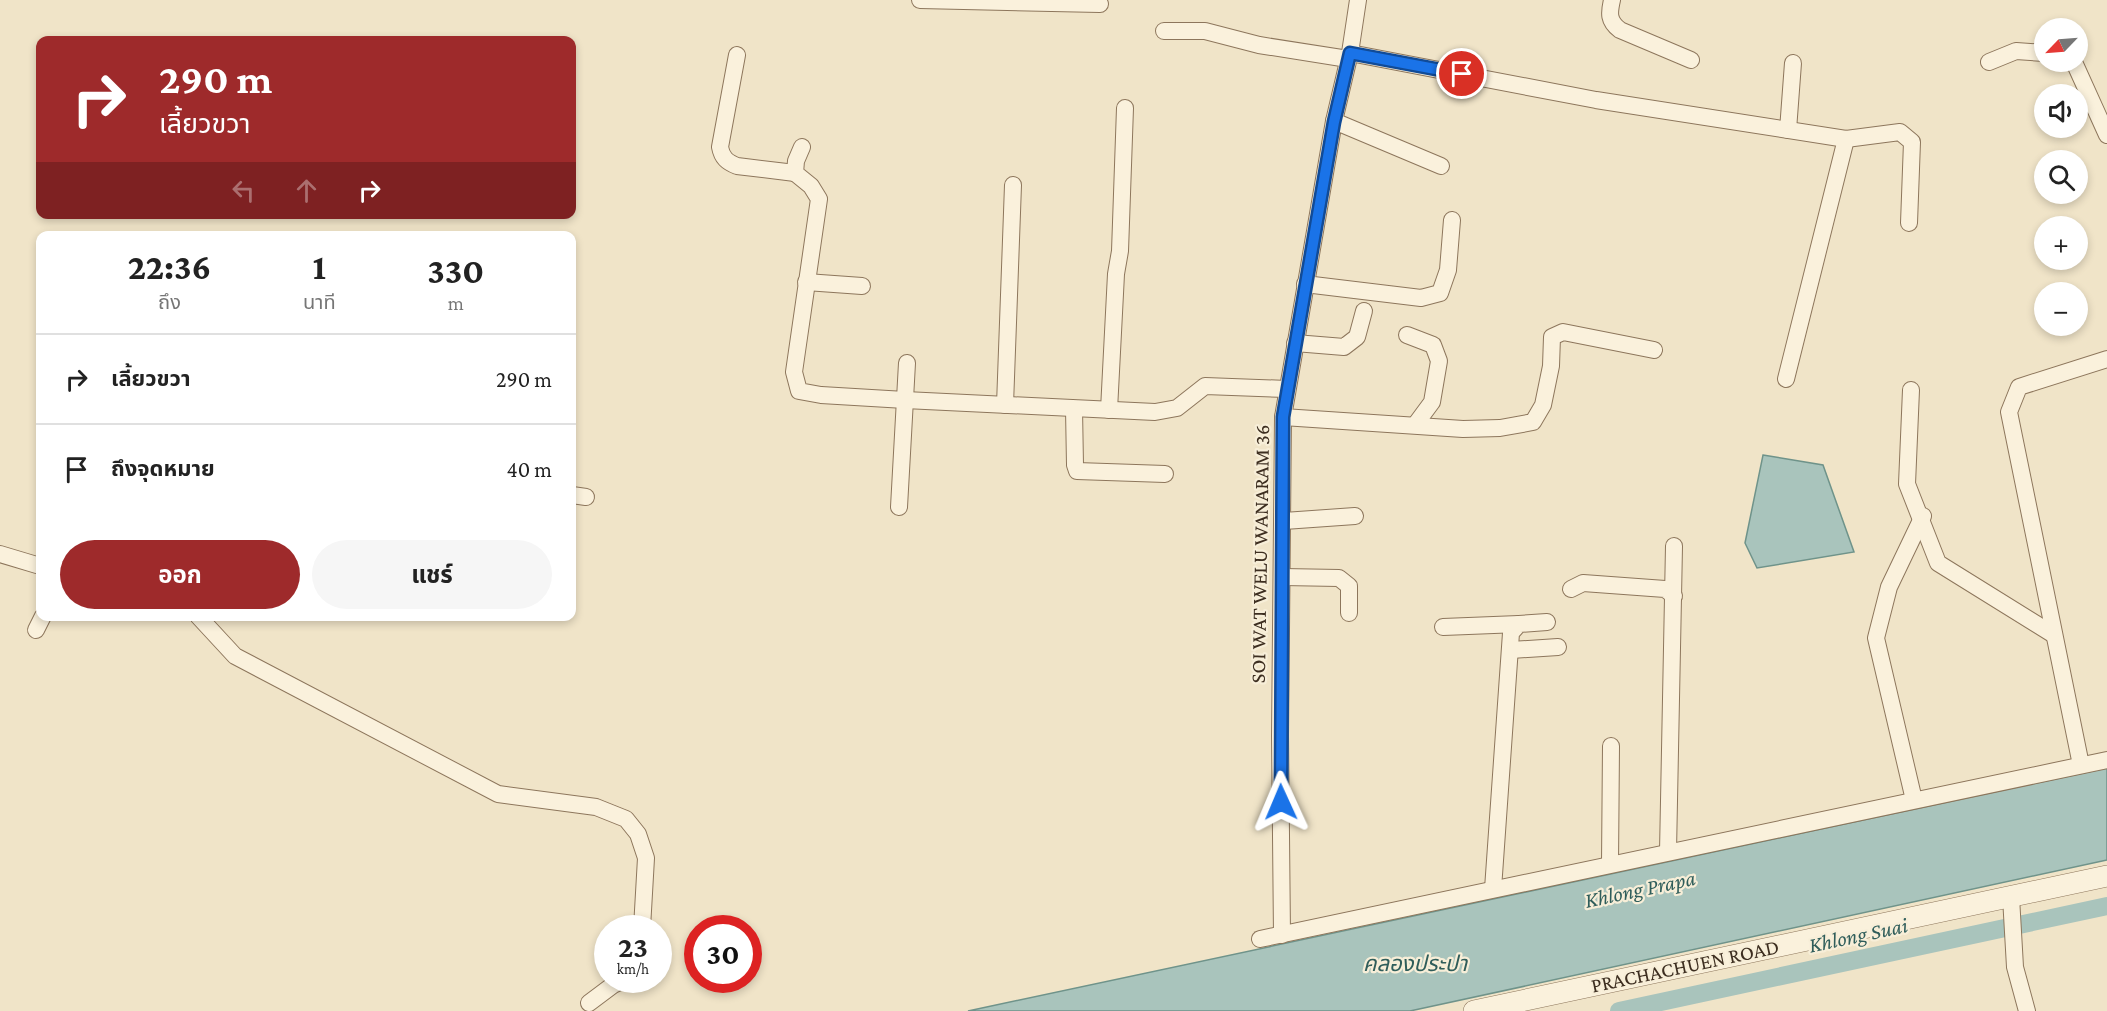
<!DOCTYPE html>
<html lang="th">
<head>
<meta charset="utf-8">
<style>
	:root { --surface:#fff; --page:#f6f6f6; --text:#222; --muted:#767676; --line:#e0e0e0; --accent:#9e2a2b }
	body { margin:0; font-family:"Crimson Pro","Noto Sans Thai",serif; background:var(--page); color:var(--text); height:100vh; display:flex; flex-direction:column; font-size:22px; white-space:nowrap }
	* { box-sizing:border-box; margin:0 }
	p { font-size:20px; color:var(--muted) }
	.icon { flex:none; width:33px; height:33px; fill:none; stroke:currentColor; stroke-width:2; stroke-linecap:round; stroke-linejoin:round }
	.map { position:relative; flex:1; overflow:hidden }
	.sheet { position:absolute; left:36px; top:231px; width:540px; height:390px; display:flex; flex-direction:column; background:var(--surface); border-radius:12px; box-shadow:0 3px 9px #0003 }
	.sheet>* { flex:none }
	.hud { position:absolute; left:36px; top:36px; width:540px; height:183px; border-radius:12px; box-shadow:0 3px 9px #0003; background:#9e2a2b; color:#fff; overflow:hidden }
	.needle { width:39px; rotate:245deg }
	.buttons { position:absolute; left:2034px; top:18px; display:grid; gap:12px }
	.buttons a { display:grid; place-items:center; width:54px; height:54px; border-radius:50%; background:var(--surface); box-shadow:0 3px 9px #0003; font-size:30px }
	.speed { position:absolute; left:594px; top:915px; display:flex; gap:12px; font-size:30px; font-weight:700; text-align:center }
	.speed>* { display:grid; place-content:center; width:78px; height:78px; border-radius:50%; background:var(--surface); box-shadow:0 3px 9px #0003; line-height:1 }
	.speed small { font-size:15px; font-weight:400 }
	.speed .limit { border:9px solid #d22; background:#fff; color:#111 }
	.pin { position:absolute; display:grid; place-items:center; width:51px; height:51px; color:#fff; margin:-26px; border:3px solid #fff; border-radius:50%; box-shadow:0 2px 6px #0007 }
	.me { position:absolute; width:66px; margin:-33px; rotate:359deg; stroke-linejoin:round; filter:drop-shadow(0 0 4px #0008) }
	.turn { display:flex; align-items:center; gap:21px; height:126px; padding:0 24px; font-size:27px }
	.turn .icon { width:78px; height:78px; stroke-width:2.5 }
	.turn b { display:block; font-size:42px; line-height:51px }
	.lanes { display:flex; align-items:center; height:57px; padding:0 24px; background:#0003; justify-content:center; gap:30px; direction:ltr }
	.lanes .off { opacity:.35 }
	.eta { display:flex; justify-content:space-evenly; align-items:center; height:102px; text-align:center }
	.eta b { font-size:36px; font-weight:700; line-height:42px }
	.cta { display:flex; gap:12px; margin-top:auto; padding:12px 24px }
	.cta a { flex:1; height:69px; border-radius:36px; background:var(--accent); color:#fff; font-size:24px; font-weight:700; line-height:69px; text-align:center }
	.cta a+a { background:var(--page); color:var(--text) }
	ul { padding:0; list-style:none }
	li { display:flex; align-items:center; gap:18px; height:90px; padding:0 24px; border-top:2px solid var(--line) }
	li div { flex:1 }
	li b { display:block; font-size:22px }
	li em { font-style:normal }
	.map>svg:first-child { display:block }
	.water { fill:#a9c4bc; stroke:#6f938a; stroke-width:1.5 }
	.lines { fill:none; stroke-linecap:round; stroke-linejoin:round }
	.canal { stroke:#a9c4bc; stroke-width:18 }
	.minor-casing { stroke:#8d765c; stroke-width:18 }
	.tertiary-casing { stroke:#8d765c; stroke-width:22 }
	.minor { stroke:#faf1dc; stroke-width:16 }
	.tertiary { stroke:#faf1dc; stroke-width:21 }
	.route-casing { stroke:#114b97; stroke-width:15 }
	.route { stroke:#1a73e8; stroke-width:10 }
	.labels { text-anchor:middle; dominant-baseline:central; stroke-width:4.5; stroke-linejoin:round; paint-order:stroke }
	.street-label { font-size:21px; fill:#3d2e20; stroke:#f7eed8 }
	.water-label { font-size:22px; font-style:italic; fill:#2f5d5a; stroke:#f7eed8 }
</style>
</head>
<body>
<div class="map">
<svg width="2107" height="1011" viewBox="0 0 2107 1011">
	<rect width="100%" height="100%" fill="#f0e4c8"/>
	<!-- water -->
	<g class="water">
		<path d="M1763,455L1823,465L1854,552L1757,568L1745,543Z"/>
		<path d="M2107,768V860L1410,1011H968Z"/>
	</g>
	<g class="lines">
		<!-- canal -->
		<path class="canal" d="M1619,1011L2107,906"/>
		<defs>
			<g id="minor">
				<path d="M920,0L1100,4"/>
				<path d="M1612,0C1609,13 1608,21 1620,30L1691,60"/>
				<path d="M1164,31H1205L1259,45L1348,59"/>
				<path d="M1350,53L1596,100L1846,139L1900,132L1912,142L1909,223"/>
				<path d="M737,55L720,147C722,158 727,162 737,166L795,173"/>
				<path d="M1989,62L2016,51L2044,53"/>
				<path d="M2074,62L2107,135"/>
				<path d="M1334,121L1441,166"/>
				<path d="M1788,130L1793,63"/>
				<path d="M802,147L796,161L795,173L811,186L819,199L794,372L799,391L821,395L905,400L1155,412L1177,408L1205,386L1287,389"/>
				<path d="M806,282L862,286"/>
				<path d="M1305,284L1421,298L1440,293L1448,270L1452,220"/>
				<path d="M1407,335L1433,345L1439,361L1432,402L1415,425"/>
				<path d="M1295,343L1344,347L1357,337L1364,311"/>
				<path d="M1786,379L1846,139"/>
				<path d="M1911,390L1907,484L1938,563L2054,635"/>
				<path d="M1005,405L1013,185"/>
				<path d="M1074,409L1075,465L1077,471L1165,474"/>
				<path d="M1109,410L1116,274L1120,251L1125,108"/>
				<path d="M1283,417L1463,429L1500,428L1533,422L1543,405L1551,366L1552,337L1563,332L1654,350"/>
				<path d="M572,495L586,497"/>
				<path d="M899,507L907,363"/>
				<path d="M1284,521L1355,516"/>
				<path d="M0,554L40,566"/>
				<path d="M1283,577L1339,578L1349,586V613"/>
				<path d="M1571,589L1583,583L1665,589L1674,596"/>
				<path d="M198,616L235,656L498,794L596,807L626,819L638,834L646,858L642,928"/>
				<path d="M1443,627L1519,624"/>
				<path d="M36,630L43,616"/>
				<path d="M1511,650L1558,647"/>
				<path d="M2081,765L2009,412L2019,387L2107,359"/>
				<path d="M1914,800L1876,638L1889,587L1923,516"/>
				<path d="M1668,852L1674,546"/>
				<path d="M1610,864L1611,746"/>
				<path d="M1493,889L1511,633L1519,624L1547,622"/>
				<path d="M2011,897L2015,967L2027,1011"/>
				<path d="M1282,935L1280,736L1283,417L1334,121L1350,53L1358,0"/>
				<path d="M1260,939L2107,760"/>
				<path d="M589,1003L613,985L624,980"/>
			</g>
			<path id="tertiary" d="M1474,1011L2107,876"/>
		</defs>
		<!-- minor casing -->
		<use href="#minor" class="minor-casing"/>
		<!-- tertiary casing -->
		<use href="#tertiary" class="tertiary-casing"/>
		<!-- minor -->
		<use href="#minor" class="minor"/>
		<!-- tertiary -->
		<use href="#tertiary" class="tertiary"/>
	</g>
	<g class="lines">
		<defs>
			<path id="route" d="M1281,802L1283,417L1334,122L1350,53L1462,74"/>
		</defs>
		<!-- route casing -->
		<use href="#route" class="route-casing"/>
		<!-- route -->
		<use href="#route" class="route"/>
	</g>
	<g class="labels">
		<!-- street labels -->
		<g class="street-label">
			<text transform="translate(1260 554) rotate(-89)">SOI WAT WELU WANARAM 36</text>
			<text transform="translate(1685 966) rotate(-12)">PRACHACHUEN ROAD</text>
		</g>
		<!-- water labels -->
		<g class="water-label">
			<text transform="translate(1640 889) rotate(-12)">Khlong Prapa</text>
			<text transform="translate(1858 935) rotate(-12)">Khlong Suai</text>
			<text x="1415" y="963">คลองประปา</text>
		</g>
	</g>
</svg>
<div class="buttons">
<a><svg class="needle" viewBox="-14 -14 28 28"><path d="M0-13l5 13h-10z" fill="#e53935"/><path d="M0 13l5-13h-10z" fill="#767676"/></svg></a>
<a><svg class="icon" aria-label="sound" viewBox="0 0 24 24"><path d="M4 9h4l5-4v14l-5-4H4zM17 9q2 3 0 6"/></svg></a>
<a><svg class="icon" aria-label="search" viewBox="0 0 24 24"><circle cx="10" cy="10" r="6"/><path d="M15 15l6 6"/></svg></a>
<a>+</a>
<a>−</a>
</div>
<div class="speed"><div>23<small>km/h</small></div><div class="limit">30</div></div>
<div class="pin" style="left:1462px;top:74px;background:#d93025"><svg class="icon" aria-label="arrive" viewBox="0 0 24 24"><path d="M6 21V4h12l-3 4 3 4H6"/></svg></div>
<svg class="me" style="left:1281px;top:802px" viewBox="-20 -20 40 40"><path d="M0-17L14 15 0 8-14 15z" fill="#1a73e8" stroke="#fff" stroke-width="4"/></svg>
<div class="hud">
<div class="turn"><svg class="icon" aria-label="right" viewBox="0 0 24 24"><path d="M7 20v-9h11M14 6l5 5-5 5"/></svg><div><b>290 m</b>เลี้ยวขวา</div></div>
<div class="lanes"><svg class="icon off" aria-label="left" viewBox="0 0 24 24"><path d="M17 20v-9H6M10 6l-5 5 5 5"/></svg><svg class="icon off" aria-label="ahead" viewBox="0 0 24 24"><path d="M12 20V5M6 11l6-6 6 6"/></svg><svg class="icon" aria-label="right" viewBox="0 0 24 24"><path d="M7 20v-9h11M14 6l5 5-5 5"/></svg></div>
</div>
<section class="sheet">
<div class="eta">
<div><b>22:36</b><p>ถึง</p></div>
<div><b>1</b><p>นาที</p></div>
<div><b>330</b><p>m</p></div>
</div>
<ul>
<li><svg class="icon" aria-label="right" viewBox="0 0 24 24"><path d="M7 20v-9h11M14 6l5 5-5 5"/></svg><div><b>เลี้ยวขวา</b></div><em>290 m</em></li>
<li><svg class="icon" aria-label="arrive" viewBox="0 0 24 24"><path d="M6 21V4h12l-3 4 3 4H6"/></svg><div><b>ถึงจุดหมาย</b></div><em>40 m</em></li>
</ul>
<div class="cta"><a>ออก</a><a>แชร์</a></div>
</section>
</div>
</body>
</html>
